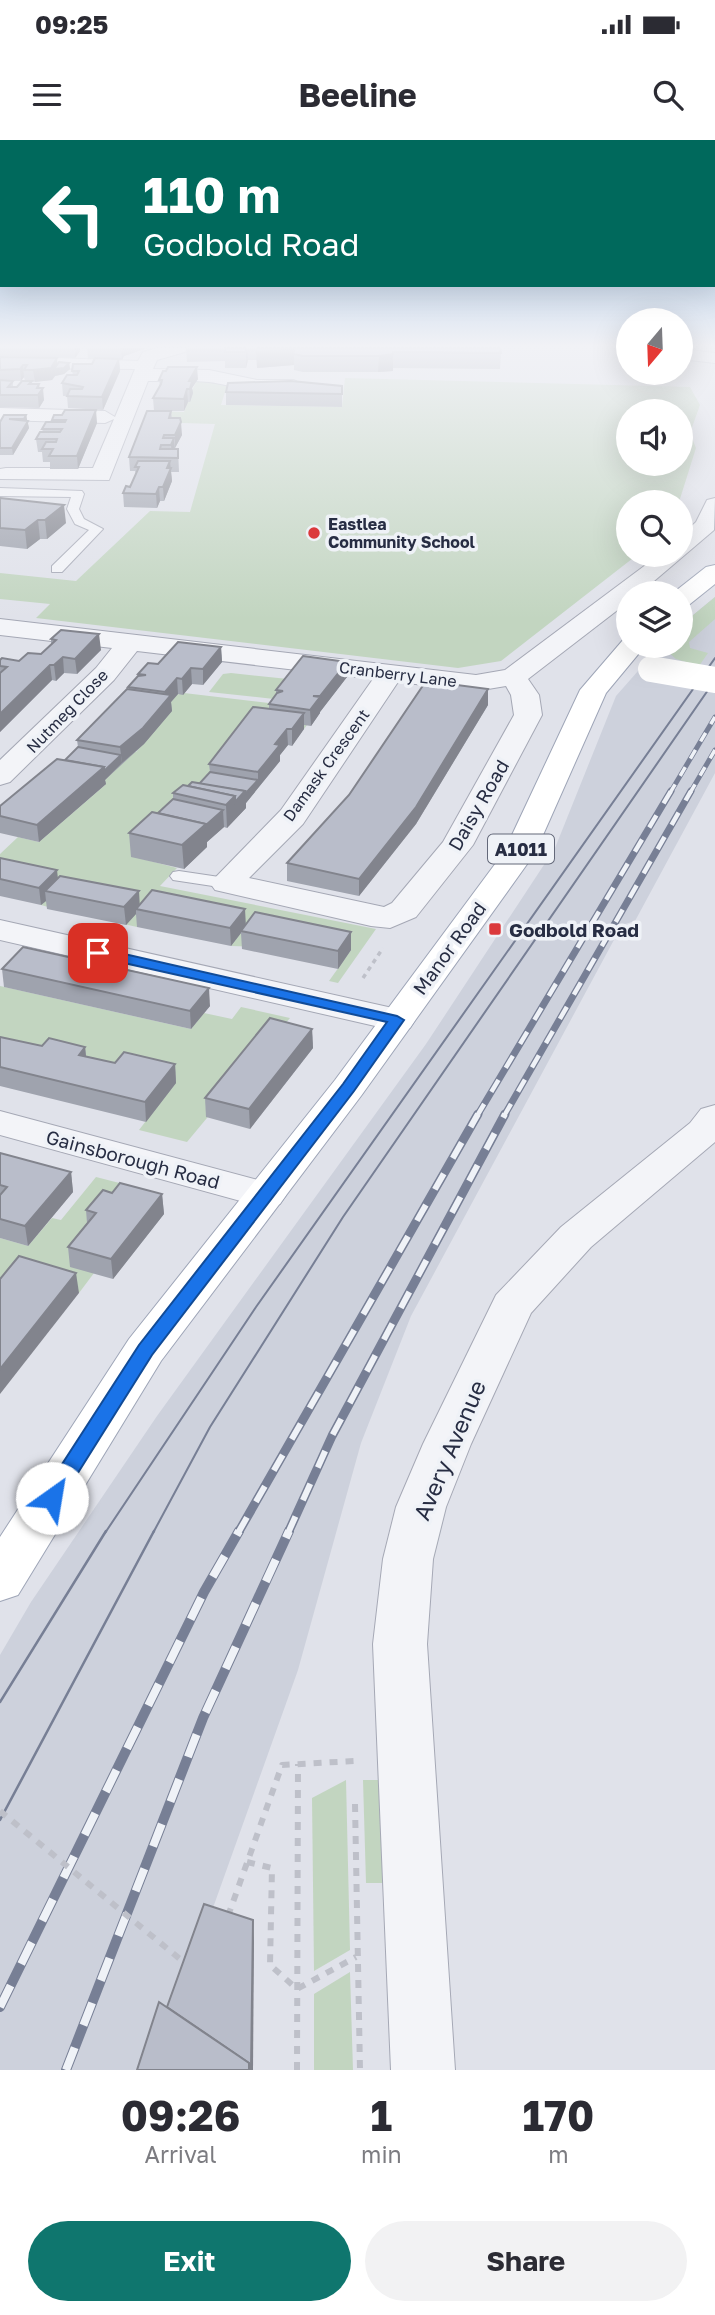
<!DOCTYPE html>
<html lang="en">
<head>
<meta charset="utf-8">
<style>
	:root { --surface:#fff; --page:#f2f2f3; --text:#2b2b33; --muted:#7c7c81; --accent:#0f766e }
	body { margin:0; font-family:"Golos Text",sans-serif; background:var(--page); color:var(--text); height:100vh; display:flex; flex-direction:column; font-size:26px; white-space:nowrap }
	* { box-sizing:border-box; margin:0 }
	p { font-size:23px; color:var(--muted) }
	.icon { flex:none; width:38px; height:38px; fill:none; stroke:currentColor; stroke-width:2; stroke-linecap:round; stroke-linejoin:round }
	.map { position:relative; height:1930px; overflow:hidden }
	.sheet { display:flex; flex-direction:column; background:var(--surface); flex:1 }
	.sheet>* { flex:none }
	.guide { position:absolute; left:0px; top:0px; width:716px; height:147px; box-shadow:0 7px 28px #0002; background:#00695c; color:#fff; overflow:hidden }
	.needle { width:46px; rotate:199deg }
	.tools { position:absolute; left:616px; top:168px; display:grid; gap:14px }
	.tools a { display:grid; place-items:center; width:77px; height:77px; border-radius:50%; background:var(--surface); box-shadow:0 7px 28px #0002; font-size:35px }
	.pin { position:absolute; display:grid; place-items:center; width:60px; height:60px; color:#fff; margin:-30px; border-radius:14px; box-shadow:0 4px 10px #0006 }
	.me { position:absolute; width:77px; margin:-38px; rotate:32deg; stroke-linejoin:round; filter:drop-shadow(0 0 5px #0008) }
	.turn { display:flex; align-items:center; gap:24px; height:147px; padding:0 28px; font-size:32px }
	.turn .icon { width:91px; height:91px; stroke-width:2.5 }
	.turn b { display:block; font-size:49px; line-height:60px }
	.eta { display:flex; justify-content:space-evenly; align-items:center; height:119px; text-align:center }
	.eta b { font-size:42px; font-weight:700; line-height:49px }
	.cta { display:flex; gap:14px; margin-top:auto; padding:14px 28px }
	.cta a { flex:1; height:80px; border-radius:42px; background:var(--accent); color:#fff; font-size:28px; font-weight:700; line-height:80px; text-align:center }
	.cta a+a { background:var(--page); color:var(--text) }
	.status { display:flex; justify-content:space-between; align-items:center; height:49px; padding:0 35px; background:var(--surface); direction:ltr }
	.status svg { height:19px; fill:currentColor }
	header { display:flex; justify-content:space-between; align-items:center; height:91px; padding:0 28px; background:var(--surface); font-size:32px; font-weight:700 }
	.map>svg:first-child { display:block }
	.built { fill:#cdd1dc }
	.green { fill:#c2d5c0; fill-rule:evenodd }
	.lines { fill:none; stroke-linecap:round; stroke-linejoin:round }
	.service-casing { stroke:#a5a8b5; stroke-width:2 }
	.minor-casing { stroke:#a5a8b5; stroke-width:2 }
	.tertiary-casing { stroke:#a5a8b5; stroke-width:2 }
	.primary-casing { stroke:#9ea5b7; stroke-width:2 }
	.path-far1 { stroke:#bec0c9; stroke-width:3.5; stroke-dasharray:4.5 4.5; stroke-linecap:butt }
	.path { stroke:#bec0c9; stroke-width:6; stroke-dasharray:8 8; stroke-linecap:butt }
	.service { fill:#f3f4f8; fill-rule:evenodd }
	.minor { fill:#f3f4f8; fill-rule:evenodd }
	.tertiary { fill:#f3f4f8; fill-rule:evenodd }
	.primary { fill:#fff; fill-rule:evenodd }
	.tram-far1 { stroke:#777f95; stroke-width:2 }
	.tram { stroke:#777f95; stroke-width:2.5 }
	.rail-far3-casing { stroke:#777f95; stroke-width:5 }
	.rail-far2-casing { stroke:#777f95; stroke-width:7 }
	.rail-far1-casing { stroke:#777f95; stroke-width:9 }
	.rail-casing { stroke:#777f95; stroke-width:10 }
	.rail-far3 { stroke:#eff2f7; stroke-width:3.5; stroke-dasharray:10; stroke-linecap:butt }
	.rail-far2 { stroke:#eff2f7; stroke-width:4.5; stroke-dasharray:14; stroke-linecap:butt }
	.rail-far1 { stroke:#eff2f7; stroke-width:6; stroke-dasharray:18; stroke-linecap:butt }
	.rail { stroke:#eff2f7; stroke-width:8; stroke-dasharray:24; stroke-linecap:butt }
	.path-bridge { stroke:#bec0c9; stroke-width:6; stroke-dasharray:8 8; stroke-linecap:butt }
	.secondary-bridge { stroke:#fff; stroke-width:26 }
	.wall { fill:#9fa3ae; fill-rule:evenodd }
	.shaded-wall { fill:#82848d }
	.building { fill:#b9bdca; stroke:#82848d; stroke-width:2 }
	.route { fill:#1a73e8; stroke:#114b97; stroke-width:2 }
	.poi-dot { fill:#db393c; stroke:#eff2f7; stroke-width:2.5 }
	.labels { text-anchor:middle; dominant-baseline:central; stroke-width:7; stroke-linejoin:round; paint-order:stroke }
	.far-poi-label { font-size:16px; font-weight:bold; fill:#272d43; stroke:#eff2f7; text-anchor:start }
	.far-street-label { font-size:16px; fill:#272d43; stroke:#eff2f7 }
	.shield { fill:#eff2f7; stroke:#636879; stroke-width:2 }
	.shield-label { font-size:18px; font-weight:bold; fill:#272d43 }
	.street-label { font-size:19px; fill:#272d43; stroke:#eff2f7 }
	.poi-label { font-size:19px; font-weight:bold; fill:#272d43; stroke:#eff2f7; text-anchor:start }
	.near-street-label { font-size:23px; fill:#272d43; stroke:#eff2f7 }
</style>
</head>
<body>
<div class="status"><b>09:25</b><svg viewBox="0 0 49 12"><path d="M0 12V9h3v3zM5 12V6h3v6zM10 12V3h3v9zM15 12V0h3v12zM26 1h20v11H26zM47 4h2v5h-2z"/></svg></div>
<header><svg class="icon" aria-label="menu" viewBox="0 0 24 24"><path d="M4 6h16M4 12h16M4 18h16"/></svg>Beeline<svg class="icon" aria-label="search" viewBox="0 0 24 24"><circle cx="10" cy="10" r="6"/><path d="M15 15l6 6"/></svg></header>
<div class="map">
<svg width="715" height="1930" viewBox="0 0 715 1930">
	<rect width="100%" height="100%" fill="#e0e2ea"/>
	<!-- built -->
	<path class="built" d="M715,457V633L635,781L622,785L411,1176L361,1303L298,1530L155,1930H0V1515L31,1462L157,1276L426,904L555,708L616,556L660,506H681V485Z"/>
	<!-- green -->
	<g class="green">
		<path d="M345,238L690,247L700,265L690,293L696,308L679,362H628V415H637L501,521L458,528L36,478L50,464L0,459V433L76,441L150,371L190,372L215,284L149,282L155,271L184,272C189,258 191,251 198,239L228,242L221,265L342,267ZM628,271H681V324H628Z"/>
		<path d="M715,457V479L689,502L690,508L708,513L699,526L676,519L662,506H681V485Z"/>
		<path d="M231,533L288,539L274,559L209,552L223,534Z"/>
		<path d="M184,553L277,564L307,585L304,589L254,583L210,641L131,716L177,728L160,746L376,789L338,843L329,841L351,810L231,806L245,787L154,768L137,787L48,767L41,765L59,748L0,735V714L18,697L39,702L105,645L102,643L132,612H136L171,571L128,565Z"/>
		<path d="M0,846L191,889L204,873L232,879L241,867L290,878L187,1002L139,990L175,943L0,915Z"/>
		<path d="M96,1037L139,1048L94,1133L79,1153L22,1137L0,1163V1098L28,1106L52,1078L61,1080Z"/>
		<path d="M346,1640L350,1810L314,1831L312,1658Z"/>
		<path d="M363,1640H381L385,1743H366Z"/>
		<path d="M350,1832L353,1930H314V1854Z"/>
	</g>
	<g class="lines">
		<defs>
			<g id="service">
				<path d="M0,348L82,351L84,354L79,369L84,379L103,389L62,432H52V426L89,390L75,384L67,369L71,357L0,356Z"/>
				<path d="M179,731L226,738L235,743L226,748L173,740L170,736L173,732Z"/>
			</g>
			<g id="minor">
				<path d="M157,208H188L185,212L157,220L153,229L209,230L257,240H294L304,246C289,264 229,244 209,242C189,240 168,241 148,241L109,340L0,339V329L6,328H93L114,279L105,283L0,280V268L105,271L115,277L135,229L0,228V216L138,221L143,212Z"/>
				<path d="M715,358L714,390L640,453H628V462L528,539L539,555L542,575L473,705L416,777L390,788L371,786L215,750L210,743L281,670L373,539L137,511L114,540L10,642L0,645V620L96,528L112,508L0,495V479L476,535L505,530L659,415H681V396L696,382L707,360ZM398,542L476,551L506,546L511,555L514,575L443,702L392,763L384,767L249,738L303,684Z"/>
				<path d="M0,780L397,869L410,872L415,880L410,888L397,891L0,800Z"/>
				<path d="M715,965V1002L591,1107L531,1173L471,1304L446,1367L433,1419L427,1504L455,1930H391L373,1504L383,1419L396,1367L423,1304L496,1155L561,1087L690,983L701,969Z"/>
				<path d="M0,971L280,1046L286,1055L280,1064L266,1068L0,995Z"/>
			</g>
			<path id="tertiary" d="M681,209L715,213V223L681,219Z"/>
			<g id="primary">
				<path d="M715,425V444L690,464L681,466V453H673L706,427Z"/>
				<path d="M628,499V506H645L606,553L535,713L361,956L161,1221L18,1455L0,1461V1397L129,1199L335,940L504,712L580,550L623,500Z"/>
			</g>
		</defs>
		<!-- service casing -->
		<use href="#service" class="service-casing"/>
		<!-- minor casing -->
		<use href="#minor" class="minor-casing"/>
		<!-- tertiary casing -->
		<use href="#tertiary" class="tertiary-casing"/>
		<!-- primary casing -->
		<use href="#primary" class="primary-casing"/>
		<!-- path-far1 -->
		<path class="path-far1" d="M363,838L383,808"/>
		<!-- path -->
		<g class="path">
			<path d="M355,1664L360,1930"/>
			<path d="M247,1722L272,1728L270,1825L297,1849L356,1817"/>
			<path d="M228,1776L282,1625L354,1621V1624"/>
			<path d="M297,1930L298,1624"/>
		</g>
		<!-- service -->
		<use href="#service" class="service"/>
		<!-- minor -->
		<use href="#minor" class="minor"/>
		<!-- tertiary -->
		<use href="#tertiary" class="tertiary"/>
		<!-- primary -->
		<use href="#primary" class="primary"/>
		<!-- tram-far1 -->
		<g class="tram-far1">
			<path d="M105,1393L256,1167L715,518"/>
			<path d="M153,1393L210,1287L343,1077L715,540"/>
		</g>
		<!-- tram -->
		<g class="tram">
			<path d="M0,1562L106,1391"/>
			<path d="M0,1680L154,1391"/>
		</g>
		<defs>
			<g id="rail-far3">
				<path d="M670,653L715,577"/>
				<path d="M690,653L715,610"/>
			</g>
			<g id="rail-far2">
				<path d="M477,976L671,651"/>
				<path d="M504,976L691,651"/>
			</g>
			<g id="rail-far1">
				<path d="M238,1393L478,974"/>
				<path d="M288,1393L332,1296L505,974"/>
			</g>
			<g id="rail">
				<path d="M0,1867L204,1452L239,1391"/>
				<path d="M66,1930L203,1578L289,1391"/>
			</g>
		</defs>
		<!-- rail-far3 casing -->
		<use href="#rail-far3" class="rail-far3-casing"/>
		<!-- rail-far2 casing -->
		<use href="#rail-far2" class="rail-far2-casing"/>
		<!-- rail-far1 casing -->
		<use href="#rail-far1" class="rail-far1-casing"/>
		<!-- rail casing -->
		<use href="#rail" class="rail-casing"/>
		<!-- rail-far3 -->
		<use href="#rail-far3" class="rail-far3"/>
		<!-- rail-far2 -->
		<use href="#rail-far2" class="rail-far2"/>
		<!-- rail-far1 -->
		<use href="#rail-far1" class="rail-far1"/>
		<!-- rail -->
		<use href="#rail" class="rail"/>
		<!-- path-bridge -->
		<path class="path-bridge" d="M0,1671L186,1824"/>
		<!-- secondary-bridge -->
		<path class="secondary-bridge" d="M651,529L715,540"/>
	</g>
	<!-- wall -->
	<g class="wall">
		<path d="M0,208H80V211L75,218L0,216Z"/>
		<path d="M87,208H147L124,216L122,220H119L120,231L103,270L68,268L67,256H63L62,243L73,235L72,231L92,224L95,219H88Z"/>
		<path d="M186,208H500L501,213L500,229L393,228V231L378,232H303L294,230V225L257,228V220H248L246,228H225V221L187,222Z"/>
		<path d="M0,217L58,224L69,223L70,229L64,234L55,236L52,240L32,242V244L40,248L44,260L39,268L0,267ZM24,237L25,241L17,247H13V241H21Z"/>
		<path d="M198,239L192,248L193,253L190,262H188L184,271H154L153,258L160,247L159,240Z"/>
		<path d="M342,246V267L226,265V252Z"/>
		<path d="M171,271L172,278L182,295L175,308L178,309L179,332H171L172,341L164,361H160L157,368L124,367L123,353L130,347L136,334L135,331H130L129,317Z"/>
		<path d="M26,275L29,288L13,315H0V282Z"/>
		<path d="M54,275L97,283L78,329H50V322H43L42,312H38L36,299L43,292L42,289L52,282Z"/>
		<path d="M0,358L66,383L47,399H40L27,409L0,406Z"/>
		<path d="M51,499L101,510L77,534L64,533L56,541L52,540L0,592V520L19,521L41,514L51,505Z"/>
		<path d="M221,507L222,522L203,545L192,544L183,555L178,554L171,562L172,571L144,604L105,640L106,644L39,702L0,693V666L65,620L78,607L77,600L129,549L128,547L138,536V534L158,524Z"/>
		<path d="M347,522V537L320,572V573L311,586L304,585V589L292,606L288,605L280,615V621L246,663V668L227,688L224,687L207,702V707L184,729L131,717L129,693L158,673L173,659V653L188,646L199,644L210,632L209,624L269,569V564L276,556V550Z"/>
		<path d="M488,549V565L416,684L359,756L287,741V723Z"/>
		<path d="M0,718L58,738L140,764L246,785L351,792V810L338,829L242,809L241,793L231,806L137,787L136,774L126,785L47,769L46,761L41,765L0,756Z"/>
		<path d="M2,829L210,866L191,889L4,847Z"/>
		<path d="M312,889L313,908L250,989L206,977L205,958Z"/>
		<path d="M0,897L42,906L85,907L86,916L115,923L175,924L176,943L146,982L0,946Z"/>
		<path d="M0,1013L71,1032L73,1052L28,1106L0,1098Z"/>
		<path d="M112,1053L162,1054L164,1074L113,1139L70,1127L68,1107L87,1083L86,1070Z"/>
	</g>
	<!-- shaded-wall -->
	<g class="shaded-wall">
		<path d="M75,208H80V211L75,218Z"/>
		<path d="M121,208H147L124,216L122,220Z"/>
		<path d="M246,208H247L248,220L246,228Z"/>
		<path d="M294,209V225L257,228L256,212Z"/>
		<path d="M393,214V231L378,232L379,216Z"/>
		<path d="M57,218L58,229L69,223L70,229L64,234L55,236L52,240L35,242L33,230Z"/>
		<path d="M119,219L120,231L103,270L102,257Z"/>
		<path d="M23,225L24,237L21,241L20,229Z"/>
		<path d="M197,227L198,239L192,248L193,253L190,262L189,241Z"/>
		<path d="M39,244L40,252L43,248L44,260L39,268L37,248Z"/>
		<path d="M187,249L188,262L184,271V259Z"/>
		<path d="M96,270L97,283L78,329L77,316Z"/>
		<path d="M26,275L29,288L13,315L12,308L25,286L24,279Z"/>
		<path d="M181,282L182,295L175,308V295Z"/>
		<path d="M174,298L175,311L172,318L171,305Z"/>
		<path d="M170,321L172,341L164,361L163,347L167,328Z"/>
		<path d="M159,347L160,361L157,368L156,354Z"/>
		<path d="M64,365L66,383L47,399L45,380Z"/>
		<path d="M38,380L40,399L27,409L25,390Z"/>
		<path d="M99,494L101,510L77,534L75,519Z"/>
		<path d="M221,507L222,522L203,545V529Z"/>
		<path d="M63,517L64,533L56,541L54,525Z"/>
		<path d="M347,522V537L320,572V573L311,586L310,570L313,556Z"/>
		<path d="M50,525L52,540L0,592V574Z"/>
		<path d="M191,528L192,544L183,555L182,539Z"/>
		<path d="M177,538L178,554L171,562L172,571L144,604L122,623L120,607L166,561L165,552Z"/>
		<path d="M488,549V565L416,684L359,756V739Z"/>
		<path d="M304,573V589L292,606V589Z"/>
		<path d="M287,589L288,605L280,615V621L246,663V668L227,688L226,665L235,656L245,651L258,640V632L275,604Z"/>
		<path d="M121,615L122,623L105,640L106,644L39,702L37,685L104,627Z"/>
		<path d="M223,670L224,687L207,702V707L184,729L182,705L206,684Z"/>
		<path d="M57,730L59,748L45,751L46,761L41,765L39,748Z"/>
		<path d="M139,751L140,769H136V774L126,785L124,767Z"/>
		<path d="M245,769L246,787L241,791V793L231,806L230,788Z"/>
		<path d="M351,792V810L338,829V811Z"/>
		<path d="M209,848L210,866L191,889L190,871Z"/>
		<path d="M312,889L313,908L250,989L249,969Z"/>
		<path d="M85,907L87,926L79,915Z"/>
		<path d="M175,924L176,943L146,982L145,962Z"/>
		<path d="M71,1032L73,1052L28,1106L25,1086Z"/>
		<path d="M162,1054L164,1074L113,1139L111,1119Z"/>
		<path d="M76,1133L79,1153L0,1254V1229Z"/>
		<path d="M253,1780L254,1801L253,1930H251Z"/>
	</g>
	<!-- building -->
	<g class="building">
		<rect x="225" y="208" width="21" height="4"/>
		<path d="M257,208H500L501,213L393,212V214L379,216H303L293,214L294,209L256,212Z"/>
		<path d="M0,217L57,218L51,228L33,230H24L27,225H23L20,229L0,230Z"/>
		<path d="M95,218L119,219L102,257L67,256L70,249H82L83,247L62,243L67,235H77L79,231H72L73,224H92Z"/>
		<path d="M59,222L69,223L64,228L54,229Z"/>
		<path d="M168,227H197L189,241H192L190,249H187L184,259L153,258L161,244L162,240H159L163,231H166Z"/>
		<path d="M0,240L13,241L8,247H17L22,241H32L29,244H39L37,248H43L38,255H0Z"/>
		<path d="M291,241L342,246V254L226,252L228,243Z"/>
		<path d="M65,270H96L77,316H49L53,309H42L46,302H56L57,299H36L40,292H60L62,289H42L46,282H65L66,280H52L54,275H62Z"/>
		<path d="M147,271H171L169,278H180L181,282L175,295H164L163,298H174L171,305H161L160,309H178V318L129,317Z"/>
		<path d="M4,275H26L24,279H9L28,281L12,308H0V282Z"/>
		<path d="M138,321H170L167,328H171L163,347H159L156,354L123,353L126,346L130,347L139,327H135Z"/>
		<path d="M0,358L64,365L45,380H38L25,390L0,388Z"/>
		<path d="M61,490L99,494L75,519L63,517L54,525H50L0,574V533L7,527L0,526V520L2,518L19,521L28,513L41,514L56,500L51,499Z"/>
		<path d="M178,502L221,507L203,529L191,528L182,539L177,538L165,552L128,547L138,536L146,535L138,534L148,523L158,524Z"/>
		<path d="M303,516L347,522L320,556H313L320,557L310,570L269,564L277,553L283,551L276,550Z"/>
		<path d="M426,541L488,549L416,667L359,739L287,723L349,655Z"/>
		<path d="M127,549L171,555L143,588L120,607L77,600Z"/>
		<path d="M253,567L304,573L292,589H287L275,604L280,605L258,632L209,624Z"/>
		<path d="M78,607L121,615L104,631V627L65,620Z"/>
		<path d="M57,619L104,627L37,685L0,676V666Z"/>
		<path d="M210,632L258,640L245,654V651L199,644Z"/>
		<path d="M192,642L245,651L235,662V656L188,646Z"/>
		<path d="M183,645L235,656L226,665L173,653Z"/>
		<path d="M173,659L223,670L206,685V684L158,673Z"/>
		<path d="M152,672L206,684L182,705L129,693Z"/>
		<path d="M0,718L57,730L39,748L0,739Z"/>
		<path d="M60,736L139,751L124,767L45,751Z"/>
		<path d="M152,750L245,769L230,788L136,769Z"/>
		<path d="M255,772L351,792L338,811L241,791Z"/>
		<path d="M23,807L209,848L190,871L2,829Z"/>
		<path d="M270,878L312,889L249,969L205,958Z"/>
		<path d="M0,897L42,906L49,898L85,907L79,915L115,923L124,912L175,924L145,962L0,927Z"/>
		<path d="M0,1013L71,1032L25,1086L0,1079V1055L7,1047L0,1045Z"/>
		<path d="M120,1043L162,1054L111,1119L68,1107L96,1073L86,1070L103,1050L112,1053Z"/>
		<path d="M19,1116L76,1133L0,1229V1139Z"/>
		<path d="M204,1764L253,1780L251,1930H250L249,1923L167,1867Z"/>
		<path d="M159,1862L249,1923V1930H137Z"/>
	</g>
	<!-- sky -->
	<linearGradient id="sky" x2="0" y2="1"><stop stop-color="#87b0de"/><stop offset="0.43" stop-color="#f1f2f6"/><stop offset="1" stop-color="#f1f2f6" stop-opacity="0"/></linearGradient>
	<rect width="715" height="479" fill="url(#sky)"/>
	<!-- route -->
	<path class="route" d="M98,808L397,876L404,880L354,951L152,1215L59,1363L52,1366L44,1363L41,1358L44,1352L139,1205L343,944L387,882L93,816L91,813Z"/>
	<!-- markers -->
	<g class="poi-dot">
		<circle cx="314" cy="393" r="7"/>
		<rect x="488" y="782" width="14" height="14" rx="3.5"/>
	</g>
	<g class="labels">
		<!-- far-poi labels -->
		<g class="far-poi-label">
			<text x="328" y="384">Eastlea<tspan x="328" dy="18">Community School</tspan></text>
		</g>
		<!-- far-street labels -->
		<g class="far-street-label">
			<text transform="translate(398 534) rotate(7)">Cranberry Lane</text>
			<text transform="translate(67 571) rotate(-46)">Nutmeg Close</text>
			<text transform="translate(326 625) rotate(-54)">Damask Crescent</text>
		</g>
		<!-- shield labels -->
		<rect class="shield" x="488" y="694.5" width="66" height="29" rx="5"/>
		<g class="shield-label">
			<text x="521" y="709">A1011</text>
		</g>
		<!-- street labels -->
		<g class="street-label">
			<text transform="translate(478 665) rotate(-60)">Daisy Road</text>
			<text transform="translate(449 808) rotate(-54)">Manor Road</text>
			<text transform="translate(133 1019) rotate(15)">Gainsborough Road</text>
		</g>
		<!-- poi labels -->
		<g class="poi-label">
			<text x="509" y="789">Godbold Road</text>
		</g>
		<!-- near-street labels -->
		<g class="near-street-label">
			<text transform="translate(449 1310) rotate(-67)">Avery Avenue</text>
		</g>
	</g>
</svg>
<div class="tools">
<a><svg class="needle" viewBox="-14 -14 28 28"><path d="M0-13l5 13h-10z" fill="#e53935"/><path d="M0 13l5-13h-10z" fill="#7c7c81"/></svg></a>
<a><svg class="icon" aria-label="sound" viewBox="0 0 24 24"><path d="M4 9h4l5-4v14l-5-4H4zM17 9q2 3 0 6"/></svg></a>
<a><svg class="icon" aria-label="search" viewBox="0 0 24 24"><circle cx="10" cy="10" r="6"/><path d="M15 15l6 6"/></svg></a>
<a><svg class="icon" aria-label="layers" viewBox="0 0 24 24"><path d="M12 4l9 5-9 5-9-5zM3 14l9 5 9-5"/></svg></a>
</div>
<div class="pin" style="left:98px;top:813px;background:#d93025"><svg class="icon" aria-label="arrive" viewBox="0 0 24 24"><path d="M6 21V4h12l-3 4 3 4H6"/></svg></div>
<svg class="me" style="left:52px;top:1358px" viewBox="-20 -20 40 40"><circle r="19" fill="#fff"/><path d="M0-13L10 11 0 6-10 11z" fill="#1a73e8"/></svg>
<div class="guide">
<div class="turn"><svg class="icon" aria-label="left" viewBox="0 0 24 24"><path d="M17 20v-9H6M10 6l-5 5 5 5"/></svg><div><b>110 m</b>Godbold Road</div></div>
</div>
</div>
<section class="sheet">
<div class="eta">
<div><b>09:26</b><p>Arrival</p></div>
<div><b>1</b><p>min</p></div>
<div><b>170</b><p>m</p></div>
</div>
<div class="cta"><a>Exit</a><a>Share</a></div>
</section>
</body>
</html>
